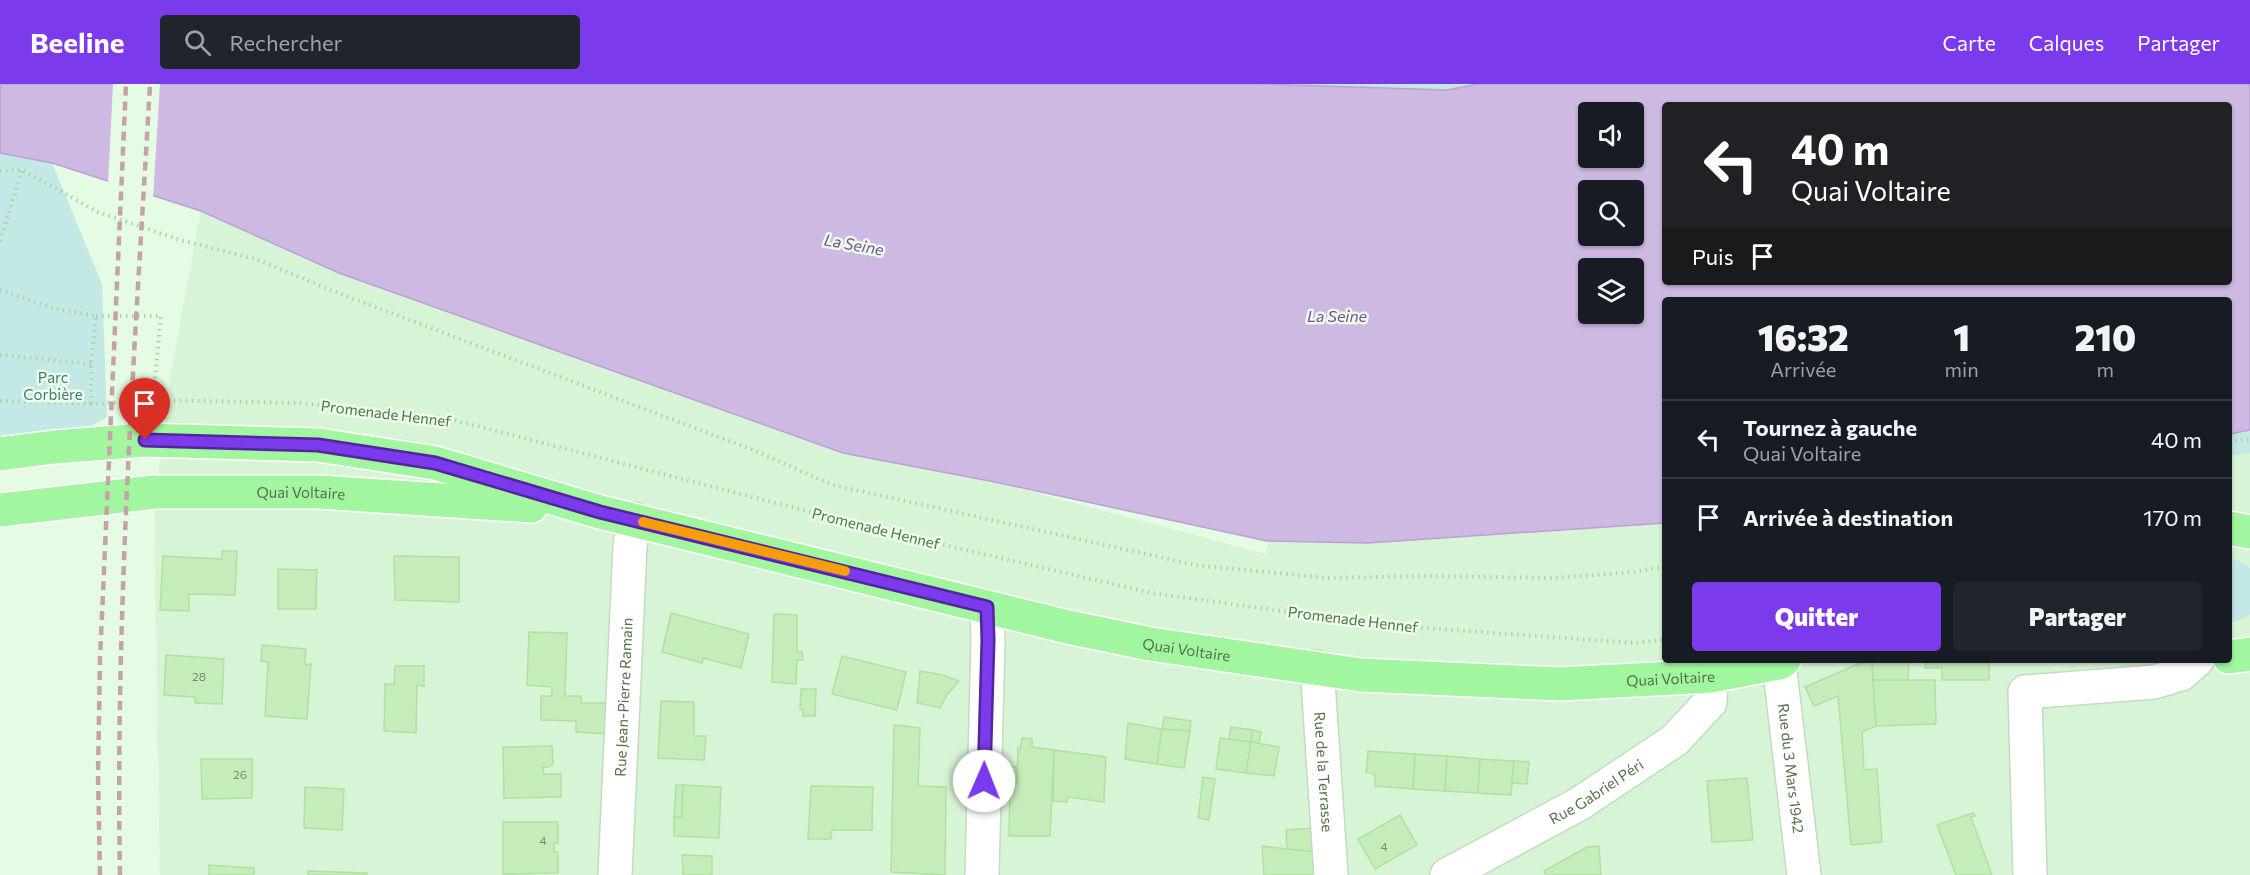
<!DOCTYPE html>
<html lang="fr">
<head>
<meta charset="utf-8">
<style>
	:root { --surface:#171b24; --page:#20242c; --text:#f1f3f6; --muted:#9ea1a6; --line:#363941; --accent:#7c3aed }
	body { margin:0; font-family:Commissioner,sans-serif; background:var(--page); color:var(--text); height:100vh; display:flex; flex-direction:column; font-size:22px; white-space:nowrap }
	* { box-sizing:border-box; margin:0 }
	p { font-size:20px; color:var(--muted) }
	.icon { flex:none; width:33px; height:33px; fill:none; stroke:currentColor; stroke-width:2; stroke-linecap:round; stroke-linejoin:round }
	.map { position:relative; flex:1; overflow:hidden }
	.details { position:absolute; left:1662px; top:213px; width:570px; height:366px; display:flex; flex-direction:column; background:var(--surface); border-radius:6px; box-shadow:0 2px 4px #0004 }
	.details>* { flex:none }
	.guide { position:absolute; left:1662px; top:18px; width:570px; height:183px; border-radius:6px; box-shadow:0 2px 4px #0004; background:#202124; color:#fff; overflow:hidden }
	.fabs { position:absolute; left:1578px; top:18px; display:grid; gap:12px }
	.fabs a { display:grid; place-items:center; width:66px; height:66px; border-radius:6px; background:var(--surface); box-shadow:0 2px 4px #0004; font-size:30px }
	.pin { position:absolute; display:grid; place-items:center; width:51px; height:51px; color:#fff; margin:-62px -26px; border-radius:50% 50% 50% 0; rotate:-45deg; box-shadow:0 0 6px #0007 }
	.pin .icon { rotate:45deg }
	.me { position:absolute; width:66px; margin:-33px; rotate:1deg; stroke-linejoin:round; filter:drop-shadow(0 0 4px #0008) }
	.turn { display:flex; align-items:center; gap:21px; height:126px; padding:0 30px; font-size:27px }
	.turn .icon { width:78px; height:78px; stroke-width:2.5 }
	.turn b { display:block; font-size:42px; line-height:51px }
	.then { display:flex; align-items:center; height:57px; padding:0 30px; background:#0003; gap:12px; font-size:22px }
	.eta { display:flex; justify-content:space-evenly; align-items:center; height:102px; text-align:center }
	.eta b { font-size:36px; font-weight:800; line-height:42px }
	.cta { display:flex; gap:12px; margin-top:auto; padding:12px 30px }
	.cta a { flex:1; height:69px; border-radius:6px; background:var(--accent); color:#fff; font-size:24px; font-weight:800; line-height:69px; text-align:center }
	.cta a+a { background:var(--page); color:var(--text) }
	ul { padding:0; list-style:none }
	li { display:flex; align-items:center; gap:18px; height:78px; padding:0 30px; border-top:2px solid var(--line) }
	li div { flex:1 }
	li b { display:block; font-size:22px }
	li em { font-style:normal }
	header { display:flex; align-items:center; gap:36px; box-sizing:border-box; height:84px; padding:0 30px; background:var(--accent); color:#fff }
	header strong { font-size:28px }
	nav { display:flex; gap:33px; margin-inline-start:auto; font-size:21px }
	.search { width:420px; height:54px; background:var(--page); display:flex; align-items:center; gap:15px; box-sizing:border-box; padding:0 21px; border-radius:6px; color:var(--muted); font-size:22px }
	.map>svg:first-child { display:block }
	.residential { fill:#d8f4d6 }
	.green { fill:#c3e8e6 }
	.water { fill:#ceb9e3; stroke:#bba0d5; stroke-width:1.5; fill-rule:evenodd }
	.pier { fill:#e5fbe4 }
	.building { fill:#c7ecbb; stroke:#b0e19e; stroke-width:1.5 }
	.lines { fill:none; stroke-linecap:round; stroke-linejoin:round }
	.minor-casing { stroke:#c3dcbd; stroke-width:36 }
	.major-casing { stroke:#fff; stroke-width:36 }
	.path { stroke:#aed4a0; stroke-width:4; stroke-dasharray:1.5 4.5; stroke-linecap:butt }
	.minor { stroke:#fff; stroke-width:33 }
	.major { stroke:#a1f69f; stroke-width:33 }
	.rail { stroke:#c4a3a7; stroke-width:4.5; stroke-dasharray:9 6; stroke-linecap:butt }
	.route-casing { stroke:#51269a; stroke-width:15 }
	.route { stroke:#7c3aed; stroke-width:10 }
	.slow { stroke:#f59e0b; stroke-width:10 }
	.labels { text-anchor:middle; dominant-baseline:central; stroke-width:5; stroke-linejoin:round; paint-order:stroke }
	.number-label { font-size:12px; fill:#729067 }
	.park-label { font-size:15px; fill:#467a7d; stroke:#ebfeea }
	.street-label { font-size:15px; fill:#56724b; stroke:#ebfeea }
	.water-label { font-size:16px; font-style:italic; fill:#754f99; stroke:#ebfeea }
</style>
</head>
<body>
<header>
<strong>Beeline</strong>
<div class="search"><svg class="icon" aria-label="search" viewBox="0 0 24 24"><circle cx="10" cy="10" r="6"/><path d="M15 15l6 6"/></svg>Rechercher</div>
<nav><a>Carte</a><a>Calques</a><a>Partager</a></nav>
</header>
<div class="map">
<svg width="2250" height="791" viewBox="0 0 2250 791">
	<rect width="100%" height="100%" fill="#e5fbe4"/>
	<!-- residential -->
	<path class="residential" d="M201,127L339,189L843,369L995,398L1266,470L1268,457L1665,440V576H2229V350L2250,346V791H160L154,426L171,288Z"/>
	<!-- green -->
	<g class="green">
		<path d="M1261,0H1478L1447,6Z"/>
		<path d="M0,69L52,79L102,200L107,333L54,363L0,370Z"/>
		<path d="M2250,346V369L2229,372V350Z"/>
		<path d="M2229,475H2235L2250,484V530L2245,534L2229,539Z"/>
	</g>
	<!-- water -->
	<path class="water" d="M0,0H1261L1447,6L1478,0H2250V346L2229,350V216H1665V439L1367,459L1267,457L995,398L843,369L339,189L201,127L52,79L0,69ZM1665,21H2229V198H1665ZM1588,28H1634V74H1588ZM1588,106H1634V152H1588ZM1588,184H1634V230H1588Z"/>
	<!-- pier -->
	<path class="pier" d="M113,0H160L153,115L108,100Z"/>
	<!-- building -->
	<g class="building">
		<path d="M222,467H237L235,511L189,510V527L160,526L163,472L222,475Z"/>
		<path d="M394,472L459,473V518L395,516Z"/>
		<path d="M278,485L317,486L316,525H278Z"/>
		<path d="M671,529L749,550L741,584L703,574L702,579L662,568Z"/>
		<path d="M774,530L797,531V568H802L803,576H797L796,600L772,598Z"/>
		<path d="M529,548L567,549L565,612H581V619H607L606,650L576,648V637L541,636V612H552V603L527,601Z"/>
		<path d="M262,561L306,565L305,581L311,580L307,635L265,632L268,578L261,577Z"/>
		<path d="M166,571L224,575L222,620L195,619V613L164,611Z"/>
		<path d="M842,572L906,588L897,626L832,610Z"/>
		<path d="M1867,576H1872L1876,642L1862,648L1864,686L1877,685L1882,758L1851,761L1838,612L1814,622L1805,603Z"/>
		<path d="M1872,576H1909L1908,596H1873Z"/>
		<path d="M1925,576H1989V596H1942V584H1925Z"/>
		<path d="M395,582H424V602L417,601L416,649L384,647L385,600H394Z"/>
		<path d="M920,587L943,591L959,597L947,611L940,624L917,619Z"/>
		<path d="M1873,596H1935L1936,640L1876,642Z"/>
		<path d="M801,605H816L815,632H803V626L800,625Z"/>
		<path d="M661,617L694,618V652H706L704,676L658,674Z"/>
		<path d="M1164,633L1191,637L1190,647L1162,645Z"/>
		<path d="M1128,639L1162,645L1157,680L1125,675Z"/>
		<path d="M894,641L920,644L918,702L946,703L945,791L891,788Z"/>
		<path d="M1231,643L1253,646L1251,658L1229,655Z"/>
		<path d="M1162,645L1190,647L1184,684L1157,680Z"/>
		<path d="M1253,646L1261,648L1259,659L1251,658Z"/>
		<path d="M1022,654L1032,655V663L1054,666L1050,752H1009L1010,699H1017L1018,664L1020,666Z"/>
		<path d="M1220,654L1251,658L1246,689L1216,685Z"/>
		<path d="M1251,658L1279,663L1274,692L1246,689Z"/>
		<path d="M552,662L553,680L549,683H543L544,690H561V713L504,714L503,663Z"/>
		<path d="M1054,666L1106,673L1104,718L1068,713L1067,718L1053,717Z"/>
		<path d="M1368,667L1415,670L1413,705L1375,702V690L1366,688Z"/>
		<path d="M1415,670L1447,672L1445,707L1413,705Z"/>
		<path d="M1447,672L1480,675L1478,709L1445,707Z"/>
		<path d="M201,675H252V714L202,715Z"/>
		<path d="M1480,675L1514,677L1511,711L1478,709Z"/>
		<path d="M1514,677L1529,678L1527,700L1512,699Z"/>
		<path d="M1007,682L1017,683V699L1007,697Z"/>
		<path d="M1203,693L1215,695L1209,736L1198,734Z"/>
		<path d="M1747,694L1753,756L1712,758L1707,697Z"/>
		<path d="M676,701H683L682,734L674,733Z"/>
		<path d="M683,701L721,703L719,754L674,752V733L682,734Z"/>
		<path d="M811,702L873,703L872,746H832L831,755H808Z"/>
		<path d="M305,703L344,705L342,746L304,744Z"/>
		<path d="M1973,729L1975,732L1971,733L1992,791H1956L1937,741Z"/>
		<path d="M1400,731L1417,761L1375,785L1358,755Z"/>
		<path d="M503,738H558V759H554V768H558V789L503,790Z"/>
		<path d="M1313,744L1314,768L1287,765L1286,746Z"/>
		<path d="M1262,762L1314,768L1315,791H1264Z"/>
		<path d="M1599,762L1601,791H1546L1544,787L1587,763Z"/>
		<path d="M682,771L712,772V791H683Z"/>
		<path d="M209,781L254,784V791H209Z"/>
		<path d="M308,787L367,789V791H308Z"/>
	</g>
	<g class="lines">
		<defs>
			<g id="minor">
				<path id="s1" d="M1779,579L1804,791"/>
				<path id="s2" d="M1317,583L1331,791"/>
				<path id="s3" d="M615,791L630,462L634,435"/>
				<path d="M982,791L988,556L987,523"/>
				<path id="s4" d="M1447,791L1579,720L1675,656L1710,618L1711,592"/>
				<path d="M2030,791L2025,608L2154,598L2181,590L2197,576"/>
			</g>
			<g id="major">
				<path id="s5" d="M0,370L54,363L145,356L318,361L435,379L600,428L1068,543L1150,560L1361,591L1560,600L1711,592L1779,579L1784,576"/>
				<path id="s6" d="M0,426L155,408H319L531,422"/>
				<path d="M2229,444L2250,448"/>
				<path d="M2229,573L2250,570"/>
			</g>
		</defs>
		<!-- minor casing -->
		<use href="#minor" class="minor-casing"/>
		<!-- major casing -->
		<use href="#major" class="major-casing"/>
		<!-- path -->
		<g class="path">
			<path d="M0,87L22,86L98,128L180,156L256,175L328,205L753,366L833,401L1196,481L1327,494L1425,492L1553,494L1634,488L1665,482"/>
			<path d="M0,157L22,86"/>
			<path d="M0,206L53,224L96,232L91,280V320"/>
			<path d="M96,232H161L153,316"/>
			<path d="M0,271L91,280"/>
			<path d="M0,317L91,320L153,316L300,319L446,334L888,448L1152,509L1383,541L1635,559L1665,556"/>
			<path d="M2229,357L2250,355"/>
		</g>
		<!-- minor -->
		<use href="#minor" class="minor"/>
		<!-- major -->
		<use href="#major" class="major"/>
		<!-- rail -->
		<g class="rail">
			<path d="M100,791L98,690L100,575L126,0"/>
			<path d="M120,791C115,527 135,263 150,0"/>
		</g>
	</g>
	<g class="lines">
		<defs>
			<path id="route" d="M145,356L318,361L435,379L600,428L987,523L988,556L984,697"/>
		</defs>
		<!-- route casing -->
		<use href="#route" class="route-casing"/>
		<!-- route -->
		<use href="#route" class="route"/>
		<!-- slow -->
		<path class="slow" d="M643,438L845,487"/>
	</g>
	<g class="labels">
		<!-- number labels -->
		<g class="number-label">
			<text x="199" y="592">28</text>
			<text x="240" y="690">26</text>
			<text x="543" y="756">4</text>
			<text x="1384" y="762">4</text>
		</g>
		<!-- park labels -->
		<g class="park-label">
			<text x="53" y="293">Parc<tspan x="53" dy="17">Corbière</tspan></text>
		</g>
		<!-- street labels -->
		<g class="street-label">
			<text transform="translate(386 329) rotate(7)">Promenade Hennef</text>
			<text stroke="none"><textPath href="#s6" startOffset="302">Quai Voltaire</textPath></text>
			<text transform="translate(876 444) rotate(14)">Promenade Hennef</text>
			<text transform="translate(1353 535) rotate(7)">Promenade Hennef</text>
			<text stroke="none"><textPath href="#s5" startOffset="1212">Quai Voltaire</textPath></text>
			<text stroke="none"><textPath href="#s5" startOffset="1698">Quai Voltaire</textPath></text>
			<text stroke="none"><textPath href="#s3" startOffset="178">Rue Jean-Pierre Ramain</textPath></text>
			<text stroke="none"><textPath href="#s1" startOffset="106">Rue du 3 Mars 1942</textPath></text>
			<text stroke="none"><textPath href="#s2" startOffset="105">Rue de la Terrasse</textPath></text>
			<text stroke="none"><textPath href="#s4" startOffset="171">Rue Gabriel Péri</textPath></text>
		</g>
		<!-- water labels -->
		<g class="water-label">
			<text transform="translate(854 160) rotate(10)">La Seine</text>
			<text x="1337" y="231">La Seine</text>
		</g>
	</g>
</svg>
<div class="fabs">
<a><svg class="icon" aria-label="sound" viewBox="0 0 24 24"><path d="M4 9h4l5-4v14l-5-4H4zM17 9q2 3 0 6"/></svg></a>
<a><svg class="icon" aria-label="search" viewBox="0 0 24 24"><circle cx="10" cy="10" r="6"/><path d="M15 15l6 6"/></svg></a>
<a><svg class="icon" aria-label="layers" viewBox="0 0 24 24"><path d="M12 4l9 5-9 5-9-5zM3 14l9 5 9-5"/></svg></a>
</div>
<div class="pin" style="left:145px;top:356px;background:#d93025"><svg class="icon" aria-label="arrive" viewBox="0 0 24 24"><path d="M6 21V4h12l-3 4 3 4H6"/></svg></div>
<svg class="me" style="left:984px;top:697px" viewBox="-20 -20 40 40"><circle r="19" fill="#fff"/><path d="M0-13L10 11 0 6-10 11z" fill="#7c3aed"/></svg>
<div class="guide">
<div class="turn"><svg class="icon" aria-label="left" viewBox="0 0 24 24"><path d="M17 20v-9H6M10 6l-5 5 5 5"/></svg><div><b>40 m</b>Quai Voltaire</div></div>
<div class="then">Puis<svg class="icon" aria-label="arrive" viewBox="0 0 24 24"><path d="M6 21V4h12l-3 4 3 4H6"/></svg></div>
</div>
<section class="details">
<div class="eta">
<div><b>16:32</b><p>Arrivée</p></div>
<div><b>1</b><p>min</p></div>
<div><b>210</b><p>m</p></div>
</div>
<ul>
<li><svg class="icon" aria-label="left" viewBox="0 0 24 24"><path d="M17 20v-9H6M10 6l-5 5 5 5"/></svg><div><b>Tournez à gauche</b><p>Quai Voltaire</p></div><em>40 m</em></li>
<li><svg class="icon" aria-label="arrive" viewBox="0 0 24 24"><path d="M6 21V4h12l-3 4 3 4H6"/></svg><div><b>Arrivée à destination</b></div><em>170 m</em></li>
</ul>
<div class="cta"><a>Quitter</a><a>Partager</a></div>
</section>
</div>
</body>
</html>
